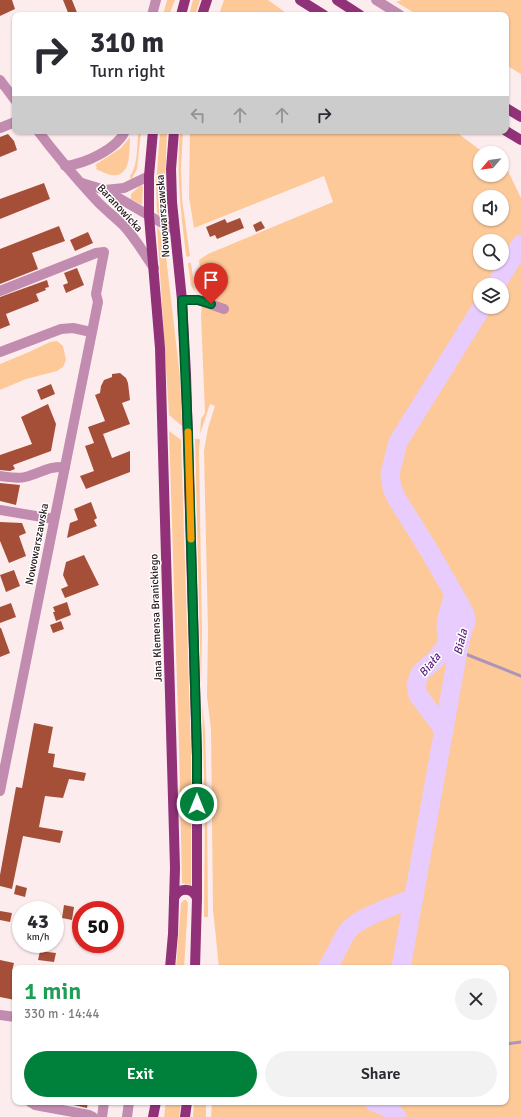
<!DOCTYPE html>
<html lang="en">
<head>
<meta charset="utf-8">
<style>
	:root { --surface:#fff; --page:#f2f2f3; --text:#2b2b33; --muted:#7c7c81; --accent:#00813b }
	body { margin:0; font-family:Signika,sans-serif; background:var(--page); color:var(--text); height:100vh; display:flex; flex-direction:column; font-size:15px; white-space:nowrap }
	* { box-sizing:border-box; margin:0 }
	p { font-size:13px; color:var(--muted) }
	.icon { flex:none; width:22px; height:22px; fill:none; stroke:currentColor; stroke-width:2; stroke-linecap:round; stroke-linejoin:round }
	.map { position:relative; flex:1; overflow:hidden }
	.details { position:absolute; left:12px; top:965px; width:497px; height:140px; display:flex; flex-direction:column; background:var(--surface); border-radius:8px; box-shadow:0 1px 3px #0004 }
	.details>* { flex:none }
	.guide { position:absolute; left:12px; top:12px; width:497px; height:122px; border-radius:8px; box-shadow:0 1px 3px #0004; background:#fff; color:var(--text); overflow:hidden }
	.needle { width:26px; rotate:241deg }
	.controls { position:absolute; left:473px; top:146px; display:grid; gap:8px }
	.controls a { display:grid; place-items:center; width:36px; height:36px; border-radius:50%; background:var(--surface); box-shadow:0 1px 3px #0004; font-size:20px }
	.speed { position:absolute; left:12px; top:901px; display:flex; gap:8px; font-size:20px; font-weight:700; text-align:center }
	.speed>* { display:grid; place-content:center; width:52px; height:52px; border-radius:50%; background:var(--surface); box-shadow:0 1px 3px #0004; line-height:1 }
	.speed small { font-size:10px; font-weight:400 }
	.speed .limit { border:6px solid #d22; background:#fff; color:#111 }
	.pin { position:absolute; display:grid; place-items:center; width:34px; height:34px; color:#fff; margin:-41px -17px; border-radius:50% 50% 50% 0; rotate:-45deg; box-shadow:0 0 4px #0007 }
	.pin .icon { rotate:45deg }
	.me { position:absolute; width:44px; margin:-22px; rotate:0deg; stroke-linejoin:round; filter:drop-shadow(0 0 3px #0008) }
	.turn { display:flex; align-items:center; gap:14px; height:84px; padding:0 12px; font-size:18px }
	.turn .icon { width:52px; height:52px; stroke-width:2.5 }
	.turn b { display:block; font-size:28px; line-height:34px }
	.lanes { display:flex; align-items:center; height:38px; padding:0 12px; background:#0003; justify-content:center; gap:20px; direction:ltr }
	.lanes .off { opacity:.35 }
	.round { display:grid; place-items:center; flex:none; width:42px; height:42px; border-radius:21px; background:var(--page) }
	.head { display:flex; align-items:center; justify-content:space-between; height:68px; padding:0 12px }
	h1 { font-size:24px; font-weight:600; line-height:30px; color:#1e9e55 }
	.primary-button { display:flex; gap:8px; margin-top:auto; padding:8px 12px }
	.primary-button a { flex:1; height:46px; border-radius:24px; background:var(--accent); color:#fff; font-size:16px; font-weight:600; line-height:46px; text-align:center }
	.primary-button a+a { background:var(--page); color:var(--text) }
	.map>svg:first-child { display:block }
	.green { fill:#fdc999; fill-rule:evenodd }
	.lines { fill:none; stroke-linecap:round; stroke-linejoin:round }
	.stream { stroke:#ad95b8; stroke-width:3 }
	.river { stroke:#e8ccfd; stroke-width:19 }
	.building { fill:#a54f38 }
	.minor { stroke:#c28cb0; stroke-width:10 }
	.major { stroke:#913279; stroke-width:10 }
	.route-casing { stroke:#005426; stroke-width:10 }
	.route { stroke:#00813b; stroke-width:7 }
	.slow { stroke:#f59e0b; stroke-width:7 }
	.labels { text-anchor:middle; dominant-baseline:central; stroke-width:3; stroke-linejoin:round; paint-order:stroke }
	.street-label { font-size:11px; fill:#241518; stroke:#fff }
	.water-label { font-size:12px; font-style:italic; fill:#5e257f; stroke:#fff }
</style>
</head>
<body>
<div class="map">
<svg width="521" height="1117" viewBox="0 0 521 1117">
	<rect width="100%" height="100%" fill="#fdecee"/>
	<!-- green -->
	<g class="green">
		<path d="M167,0H175L169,15H163Z"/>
		<path d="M193,0H200L195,15H189Z"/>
		<path d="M224,0H268L289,15H219Z"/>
		<path d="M402,0H521V74L506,65V15H418L396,2Z"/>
		<path d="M139,131H141L137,169L131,180L130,176C139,164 136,145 139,131Z"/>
		<path d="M160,131H167L165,184L167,223L157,213L156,185Z"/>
		<path d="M180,131H183L181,168L182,199L190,256L187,257L186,255C181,213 176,173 180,131Z"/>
		<path d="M190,131H455L484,153H480V175H502V166L507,169L521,198V1117H211L212,1102H506V968H219L213,909L211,730L207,696L208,631L204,451L208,428L215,406L210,404L200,434L201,419L205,413L201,315L203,294L199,260L208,254L333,202L324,176L194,228L189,197ZM480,197H502V219H480ZM480,241H502V263H480ZM480,285H502V307H480Z"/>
		<path d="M130,137C129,151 132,178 111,175C106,174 101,171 96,169L97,167L95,165L121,148Z"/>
		<path d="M141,185L143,187L142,205L131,199V194Z"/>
		<path d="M157,226L162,235L165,248L180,377L182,426L169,415Z"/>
		<path d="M188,263H191L195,292L191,286Z"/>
		<path d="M57,341L63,346L66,360L63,367L57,371L26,379L0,390V364L29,352L50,342Z"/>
		<path d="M169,431L181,440L191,751V885L182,883L179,745Z"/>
		<path d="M195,439H199L200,440L199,451L202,632L201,687Z"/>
		<path d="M202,705L205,729L207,806L208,917H204L205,806Z"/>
		<path d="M184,900H186L188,903L184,968H176L181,903Z"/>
		<path d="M166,1102H181L179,1117H164Z"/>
		<path d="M194,1102H206V1117H193Z"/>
	</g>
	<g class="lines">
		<!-- stream -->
		<g class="stream">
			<path d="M458,651L521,676"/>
			<path d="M506,1044L521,1042"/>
		</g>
		<!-- river -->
		<g class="river">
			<path d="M496,285L521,244"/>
			<path d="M444,730L418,695L416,685L420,673L435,660L443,650L448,641C443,622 449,612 454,594"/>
			<path d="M327,968C335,957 339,944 347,932C355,919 398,904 414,898"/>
			<path d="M401,968L458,651L463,629L466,622L465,614L462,608L430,552L397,499L392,488L390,474L398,442L482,307"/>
			<path d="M374,1102L389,1108L397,1117"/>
		</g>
	</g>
	<!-- building -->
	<g class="building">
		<path d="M0,0H12L15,9L0,16Z"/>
		<path d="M63,0H72L78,15H69Z"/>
		<path d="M8,134L14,141L17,150L0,157V137Z"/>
		<path d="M44,183L50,199L0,219V199Z"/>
		<path d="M240,218L244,228L217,239L215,235L210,237L206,227L225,219L227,223Z"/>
		<path d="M261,221L265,228L256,232L253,225Z"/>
		<path d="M59,226L65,241L32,253L38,269L0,284V249Z"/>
		<path d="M88,232L93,243L75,251L70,240Z"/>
		<path d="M77,268L84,285L66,293L63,285L68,283L64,273Z"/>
		<path d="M47,280L49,287L45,288L46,290L36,294L39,301L6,314L10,325L0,329V297Z"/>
		<path d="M120,373L126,378L128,383L130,400L122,403L130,424L103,434L112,458L130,451V472L86,489L80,476L94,471L85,446L94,443L88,427L105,421L95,395L100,393L101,386L104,380L112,377V374Z"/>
		<path d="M51,384L55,394L41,400L37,390Z"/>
		<path d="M48,404L56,424L51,451L13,465L15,469L10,471L0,470V455L32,444L21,417Z"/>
		<path d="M0,483L20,485L16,505L0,501Z"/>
		<path d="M91,502L97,518L94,520L97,526L67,538L70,523L78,520L74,509Z"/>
		<path d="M0,522L22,523L26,533L19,536L26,556L9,563L0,541Z"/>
		<path d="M84,555L99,585L65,598L61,589L68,586L63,575L66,562Z"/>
		<path d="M14,570L20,586L6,592L0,575Z"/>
		<path d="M67,602L71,615L56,621L53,612H55L53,607Z"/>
		<path d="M11,603L16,617L0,623V607Z"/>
		<path d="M61,621L64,629L53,633L50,625Z"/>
		<path d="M0,628H1L10,653L0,657Z"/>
		<path d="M34,723L53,727L48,753L55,754L53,767L86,773L84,781L69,779L63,798L45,796L39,827L63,831L60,843L23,836L12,889L0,886V875L16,787L22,788Z"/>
		<path d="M16,885L27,888L25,897L14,894Z"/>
		<path d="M64,905L74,907L72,920L62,918Z"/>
		<path d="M0,911L12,913L10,922L0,920Z"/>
		<path d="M40,951L56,953L54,962L38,960Z"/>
		<path d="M0,960L14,963L12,971L15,974V1000L0,997Z"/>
		<path d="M59,1102H88L87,1108Z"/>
	</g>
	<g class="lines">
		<!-- minor -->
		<g class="minor">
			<path d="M376,0L400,15"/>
			<path d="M152,15L156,0"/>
			<path d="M0,80L15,100"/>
			<path d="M0,128L15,122"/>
			<path d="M38,131C56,155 75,177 95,199C104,209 115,217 124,226C136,239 144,254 154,268"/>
			<path d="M65,166C85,164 117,149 125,131"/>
			<path d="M82,183L105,190L174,230"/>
			<path d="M105,190L124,188L149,176"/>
			<path d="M0,291L96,253L104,252L96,294L98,302L0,791"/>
			<path d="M182,300H198L224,309"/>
			<path d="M0,352L61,329L73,328L91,332"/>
			<path d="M0,476C8,477 17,479 25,477C41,473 48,466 65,467"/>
			<path d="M0,510L54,519"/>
			<path d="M0,1015L15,1017"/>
			<path d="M30,1102L35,1105L89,1115L93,1117"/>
			<path d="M102,1117L104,1102"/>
			<path d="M127,1117L129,1102"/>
		</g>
		<!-- major -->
		<g class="major">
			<path d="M300,0L324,15"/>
			<path d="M337,0L360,15"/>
			<path d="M181,15L185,0"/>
			<path d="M202,15L207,0"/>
			<path d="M506,108L521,117"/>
			<path d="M153,131L149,176V216L160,348L175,868L173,934L170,968"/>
			<path d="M174,131L171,169L172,202L182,300L186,374L197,756V898L195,968"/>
			<path d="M506,131L521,140"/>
			<path d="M174,898C179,887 192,887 197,898"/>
			<path d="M153,1117L156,1102"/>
			<path d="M185,1117L187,1102"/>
		</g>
	</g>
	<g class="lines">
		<defs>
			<path id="route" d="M197,804V756L188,434L182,300H198L211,304"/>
		</defs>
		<!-- route casing -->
		<use href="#route" class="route-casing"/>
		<!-- route -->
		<use href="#route" class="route"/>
		<!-- slow -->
		<path class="slow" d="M188,432L191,539"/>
	</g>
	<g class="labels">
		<!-- street labels -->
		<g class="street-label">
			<text transform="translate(120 208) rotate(47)">Baranowicka</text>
			<text transform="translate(163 216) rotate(-94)">Nowowarszawska</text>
			<text transform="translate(37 544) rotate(-79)">Nowowarszawska</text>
			<text transform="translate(156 618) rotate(-92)">Jana Klemensa Branickiego</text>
		</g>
		<!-- water labels -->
		<g class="water-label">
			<text transform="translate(461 642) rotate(-76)">Biala</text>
			<text transform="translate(430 665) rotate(-51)">Biała</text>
		</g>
	</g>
</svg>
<div class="controls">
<a><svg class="needle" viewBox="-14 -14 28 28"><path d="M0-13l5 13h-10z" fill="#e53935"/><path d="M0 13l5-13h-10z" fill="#7c7c81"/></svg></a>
<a><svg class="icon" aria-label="sound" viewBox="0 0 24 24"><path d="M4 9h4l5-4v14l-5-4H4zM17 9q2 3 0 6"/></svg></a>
<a><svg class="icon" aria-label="search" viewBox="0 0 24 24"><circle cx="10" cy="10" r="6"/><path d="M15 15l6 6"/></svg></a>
<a><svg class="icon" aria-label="layers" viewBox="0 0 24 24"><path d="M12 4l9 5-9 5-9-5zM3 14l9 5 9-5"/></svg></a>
</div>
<div class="speed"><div>43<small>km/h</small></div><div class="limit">50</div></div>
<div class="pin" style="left:211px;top:304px;background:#d93025"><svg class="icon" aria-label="arrive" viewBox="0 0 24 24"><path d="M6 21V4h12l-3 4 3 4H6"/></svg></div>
<svg class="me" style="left:197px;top:804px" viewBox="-20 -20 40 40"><circle r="17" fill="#00813b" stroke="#fff" stroke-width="3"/><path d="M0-11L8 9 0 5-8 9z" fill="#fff"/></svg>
<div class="guide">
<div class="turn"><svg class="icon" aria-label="right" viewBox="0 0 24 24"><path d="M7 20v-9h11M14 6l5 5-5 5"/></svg><div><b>310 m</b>Turn right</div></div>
<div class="lanes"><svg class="icon off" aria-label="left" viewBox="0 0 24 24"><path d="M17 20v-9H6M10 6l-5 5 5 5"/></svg><svg class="icon off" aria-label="ahead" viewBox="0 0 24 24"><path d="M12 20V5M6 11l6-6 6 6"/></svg><svg class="icon off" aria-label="ahead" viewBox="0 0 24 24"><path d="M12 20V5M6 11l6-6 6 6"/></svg><svg class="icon" aria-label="right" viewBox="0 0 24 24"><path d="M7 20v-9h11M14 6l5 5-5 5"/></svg></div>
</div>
<section class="details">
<div class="head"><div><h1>1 min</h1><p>330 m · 14:44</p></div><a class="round"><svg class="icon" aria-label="close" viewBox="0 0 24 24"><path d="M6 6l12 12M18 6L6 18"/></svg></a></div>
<div class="primary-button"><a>Exit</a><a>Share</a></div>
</section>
</div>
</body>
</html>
